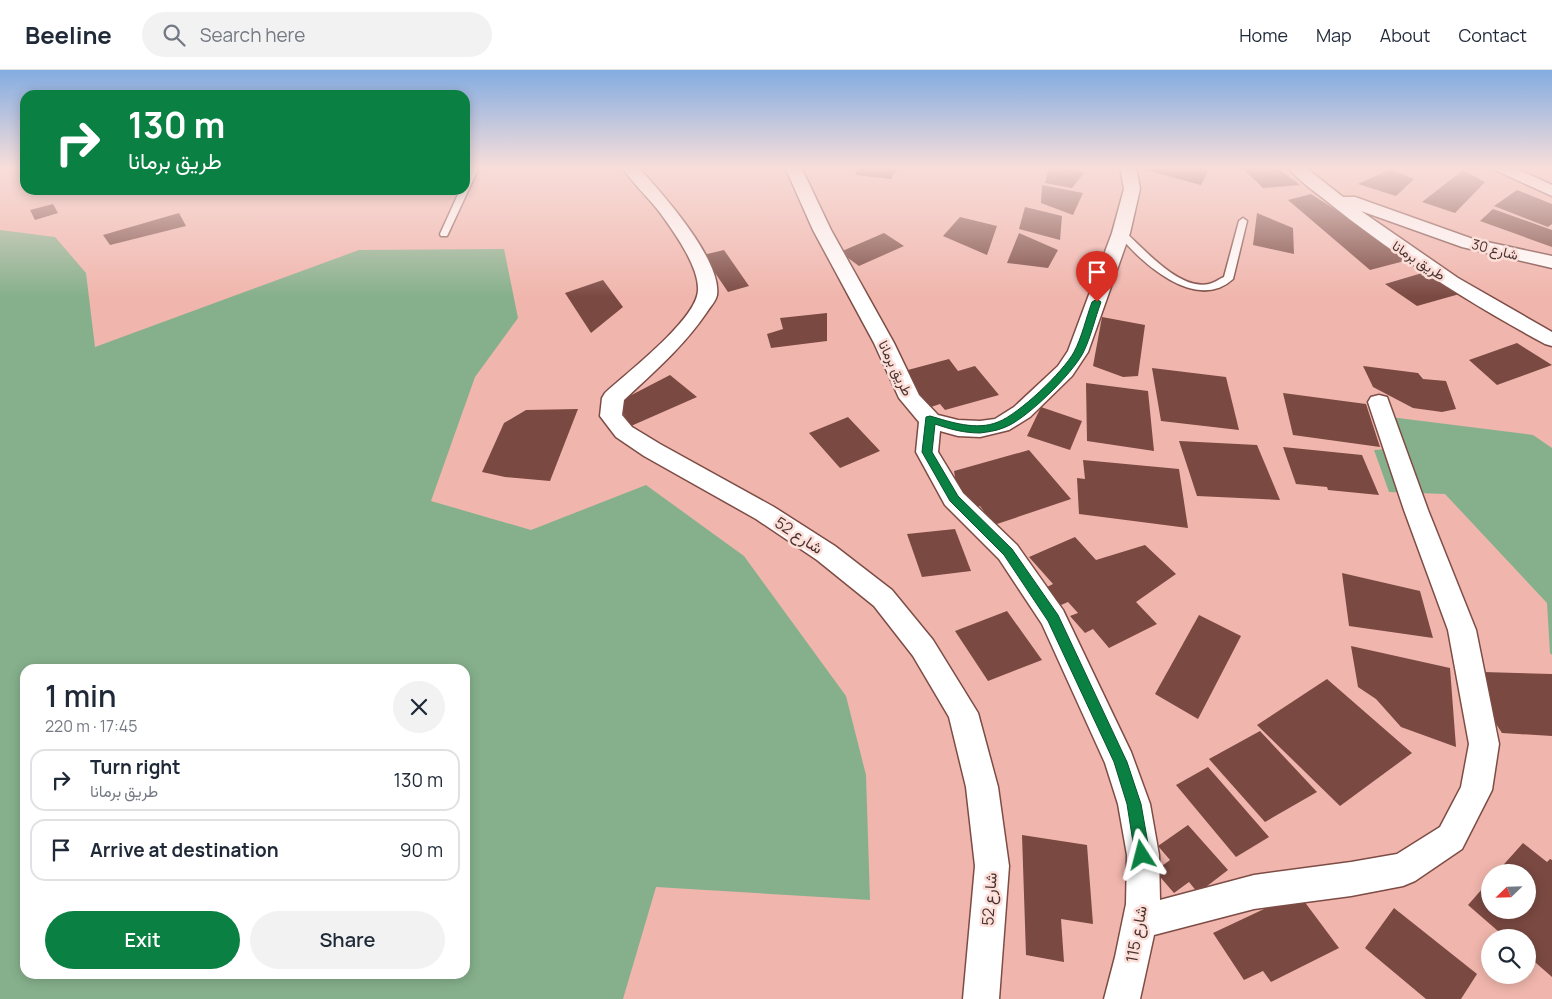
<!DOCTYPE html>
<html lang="en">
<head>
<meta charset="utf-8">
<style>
	:root { --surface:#fff; --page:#f2f2f3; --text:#1f2937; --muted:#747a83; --line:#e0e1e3; --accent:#0b8043 }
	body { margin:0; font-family:Manrope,Vazirmatn,sans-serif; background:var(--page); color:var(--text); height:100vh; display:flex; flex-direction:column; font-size:19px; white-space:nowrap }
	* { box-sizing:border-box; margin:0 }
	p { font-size:16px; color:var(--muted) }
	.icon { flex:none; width:28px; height:28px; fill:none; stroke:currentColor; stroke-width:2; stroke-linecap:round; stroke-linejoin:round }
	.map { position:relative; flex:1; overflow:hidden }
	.drawer { position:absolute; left:20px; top:594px; width:450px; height:315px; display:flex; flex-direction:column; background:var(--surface); border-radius:15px; box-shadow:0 2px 12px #0003 }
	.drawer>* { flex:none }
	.hud { position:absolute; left:20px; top:20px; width:450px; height:105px; border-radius:15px; box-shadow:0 2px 12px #0003; background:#0b8043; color:#fff; overflow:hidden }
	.needle { width:32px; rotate:247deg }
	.buttons { position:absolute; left:1481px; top:794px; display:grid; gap:10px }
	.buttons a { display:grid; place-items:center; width:55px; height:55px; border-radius:50%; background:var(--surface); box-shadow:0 2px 12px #0003; font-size:25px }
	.pin { position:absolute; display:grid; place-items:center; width:42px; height:42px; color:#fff; margin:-51px -21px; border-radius:50% 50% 50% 0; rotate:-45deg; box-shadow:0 0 5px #0007 }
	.pin .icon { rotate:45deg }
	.me { position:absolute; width:55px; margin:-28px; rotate:351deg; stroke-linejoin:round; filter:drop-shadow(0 0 4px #0008) }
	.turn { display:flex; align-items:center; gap:18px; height:105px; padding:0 25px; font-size:22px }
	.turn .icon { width:65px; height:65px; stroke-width:2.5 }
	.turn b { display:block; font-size:35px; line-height:42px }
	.round { display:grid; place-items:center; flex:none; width:52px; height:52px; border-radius:26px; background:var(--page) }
	.head { display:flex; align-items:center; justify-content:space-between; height:85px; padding:0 25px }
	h1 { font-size:30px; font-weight:600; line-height:38px }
	.primary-button { display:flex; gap:10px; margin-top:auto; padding:10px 25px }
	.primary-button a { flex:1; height:58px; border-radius:30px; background:var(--accent); color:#fff; font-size:20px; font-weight:600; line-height:58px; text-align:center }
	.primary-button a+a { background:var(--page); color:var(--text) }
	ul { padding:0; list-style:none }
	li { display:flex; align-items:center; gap:15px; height:62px; margin:0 10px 8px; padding:0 15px; border:2px solid var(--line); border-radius:15px }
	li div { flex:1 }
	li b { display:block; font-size:19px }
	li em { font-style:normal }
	header { display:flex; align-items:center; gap:30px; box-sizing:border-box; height:70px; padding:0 25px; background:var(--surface); border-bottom:1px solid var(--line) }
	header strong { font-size:24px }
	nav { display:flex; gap:28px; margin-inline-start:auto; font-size:18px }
	.search { width:350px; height:45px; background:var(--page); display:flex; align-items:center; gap:12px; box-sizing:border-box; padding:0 18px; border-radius:28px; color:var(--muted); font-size:19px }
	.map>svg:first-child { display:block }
	.green { fill:#86b08c; fill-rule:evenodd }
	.building { fill:#7a4942 }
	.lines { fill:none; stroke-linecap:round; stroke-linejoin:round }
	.lane-casing { stroke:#7d4c45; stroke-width:3 }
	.street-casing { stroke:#7d4c45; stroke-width:3 }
	.lane { fill:#fff; fill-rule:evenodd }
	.street { fill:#fff; fill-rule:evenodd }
	.route { fill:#0b8043; stroke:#07532c }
	.labels { text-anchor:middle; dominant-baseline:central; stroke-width:5; stroke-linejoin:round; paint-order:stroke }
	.far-street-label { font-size:14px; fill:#49322e; stroke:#fddfda }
	.street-label { font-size:16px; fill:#49322e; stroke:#fddfda }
</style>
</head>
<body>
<header>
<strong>Beeline</strong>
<div class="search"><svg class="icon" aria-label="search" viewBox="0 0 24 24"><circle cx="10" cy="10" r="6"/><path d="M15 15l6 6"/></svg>Search here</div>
<nav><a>Home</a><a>Map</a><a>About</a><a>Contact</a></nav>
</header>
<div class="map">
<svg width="1552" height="929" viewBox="0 0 1552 929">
	<rect width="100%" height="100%" fill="#f0b6ad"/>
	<!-- green -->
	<g class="green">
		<path d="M0,160L55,167L86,203L95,277L359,180L504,179L518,248L475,307L431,431L531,460L646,415L744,486L846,626L866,705L870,830L656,817L623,929H0ZM25,599H465V904H25Z"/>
		<path d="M1382,346L1533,365L1552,378V585L1550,583L1547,533L1445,424L1389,422L1374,380L1387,379Z"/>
	</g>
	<!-- building -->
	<g class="building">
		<path d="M858,97H899L891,109L855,105Z"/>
		<path d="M1049,97H1055L1085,102L1072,118L1045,113Z"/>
		<path d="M1134,97H1210L1201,115Z"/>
		<path d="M1241,97H1276L1300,115L1263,118Z"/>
		<path d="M1391,99L1414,109L1396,126L1358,114Z"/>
		<path d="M1463,100L1485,112L1455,143L1422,132Z"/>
		<path d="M1042,115L1083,123L1073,145L1041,133Z"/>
		<path d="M77,120H110L104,124H70Z"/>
		<path d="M1517,120L1552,134V154L1548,157L1494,136Z"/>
		<path d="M1311,124L1412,189L1370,200L1288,130Z"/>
		<path d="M53,134L58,143L35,150L30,140Z"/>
		<path d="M1025,137L1062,146L1060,170L1019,159Z"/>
		<path d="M1493,139L1552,160V177L1480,151Z"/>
		<path d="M179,143L186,156L110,175L103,165Z"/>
		<path d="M1257,143L1293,158L1294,184L1253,175Z"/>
		<path d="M960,147L997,156L987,185L943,166Z"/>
		<path d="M884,163L904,176L859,196L840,182Z"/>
		<path d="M1019,163L1058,180L1048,198L1007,193Z"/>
		<path d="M724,180L749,216L728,222L703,185Z"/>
		<path d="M1429,201L1463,223L1417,236L1385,214Z"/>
		<path d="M603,210L623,237L591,263L565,223Z"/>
		<path d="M827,243V271L771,278L767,264L783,259L780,248Z"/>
		<path d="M1102,247L1145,255L1138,306L1123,307L1093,296Z"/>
		<path d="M1517,273L1552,295L1497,315L1469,290Z"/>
		<path d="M949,289L958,301L975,296L999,325L945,340L940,334L931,337L915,321L904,301Z"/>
		<path d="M1363,296L1418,303L1423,309L1446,311L1456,339L1442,342L1413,338L1373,317Z"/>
		<path d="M1152,298L1226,307L1239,360L1161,351Z"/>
		<path d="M670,305L697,327L631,356L616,333Z"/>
		<path d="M1086,313L1148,321L1154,381L1087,371Z"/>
		<path d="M1283,323L1366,334L1380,377L1293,365Z"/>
		<path d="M1041,337L1082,351L1070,380L1027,366Z"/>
		<path d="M578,339L550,411L505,407L482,402L504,353L526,340Z"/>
		<path d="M848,347L880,381L840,398L809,363Z"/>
		<path d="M1179,371L1257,375L1280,430L1197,426Z"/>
		<path d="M1283,377L1362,385L1379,425L1328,420L1327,417L1296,414Z"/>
		<path d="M1029,380L1071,429L994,455L980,436L977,437L970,428L964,430L957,419L954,401Z"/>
		<path d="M1083,390L1179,399L1188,458L1079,444L1077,408L1085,409Z"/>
		<path d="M955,459L971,501L922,507L907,464Z"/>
		<path d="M1075,467L1096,490L1145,475L1176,504L1136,532L1157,554L1109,578L1093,559L1085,563L1070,546L1078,543L1068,532L1061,535L1045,518L1053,514L1029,487Z"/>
		<path d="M1342,503L1420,521L1433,568L1349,556Z"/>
		<path d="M1007,541L1042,590L988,611L955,561Z"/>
		<path d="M1199,545L1241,566L1198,649L1155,624Z"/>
		<path d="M1351,576L1450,598L1456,677L1401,657L1376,629L1358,617Z"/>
		<path d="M1483,602L1552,604V666L1502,663L1488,642Z"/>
		<path d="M1327,609L1412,683L1340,736L1257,655Z"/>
		<path d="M1260,661L1317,722L1265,752L1209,689Z"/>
		<path d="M1208,697L1269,767L1236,787L1176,715Z"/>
		<path d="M1188,755L1228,800L1198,823L1189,812L1174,823L1155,801L1170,790L1158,776Z"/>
		<path d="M1022,765L1087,775L1093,854L1061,849L1064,892L1026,885Z"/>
		<path d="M1523,773L1547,792L1550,789L1552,790V907L1528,886V868H1506L1468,835L1490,810V840H1528V802H1497Z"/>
		<path d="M1298,823L1339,878L1271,912L1263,901L1244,910L1213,863Z"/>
		<path d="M1394,838L1477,904L1461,929H1426L1365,878Z"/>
	</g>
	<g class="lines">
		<defs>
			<g id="lane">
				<path d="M471,97H479L448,164L447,166H441L440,164L460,120H465V109Z"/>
				<path d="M1243,148L1247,151L1233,209C1196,243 1140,192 1117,163L1121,160L1124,161C1144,179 1180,221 1209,214C1214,213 1219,209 1224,207L1239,151Z"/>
			</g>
			<g id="street">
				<path d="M622,97H638C661,122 722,190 717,225C716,231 710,237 707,242C684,276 654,302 624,330L622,345L632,357L660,374L774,437L835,476L892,520L933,570L978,643L998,717L1009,796L999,929H963L975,796L966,717L949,647L913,586L874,536L817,490L756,449L644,386L616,367L600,346L602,328L605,323C628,302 689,255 697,226C704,203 674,162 661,144C649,128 633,114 622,97Z"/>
				<path d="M785,97H801L831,160L894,273L919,325L938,345L958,350L980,351L995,349L1014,337L1058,296L1068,281L1112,163L1124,119L1120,97H1136L1140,119L1130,163L1088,282L1072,306L1030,347L1009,360L980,367L958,366L940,361L938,382L963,423L1017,475L1063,540L1131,682L1150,734L1159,785L1160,830L1254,805L1351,792L1397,784L1440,757L1461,717L1469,674L1448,560L1404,440L1368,332L1371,327L1379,325L1387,327L1428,440L1476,560L1499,674L1492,720L1462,779L1415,811L1403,816L1351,826L1254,839L1154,865L1140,929H1104L1115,887L1126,834L1127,785L1118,734L1105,693L1042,554L999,489L945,435L916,382L919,352L899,328L874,273L813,160Z"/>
				<path d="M1288,97H1305L1343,127H1355L1473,169L1552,186V198L1462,177L1361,141L1458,208L1552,262V276L1545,274C1471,234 1400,189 1334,137C1320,125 1299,112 1288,97Z"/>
				<path d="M1493,97H1513L1552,115V126L1495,100Z"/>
			</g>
		</defs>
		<!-- lane casing -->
		<use href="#lane" class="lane-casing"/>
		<!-- street casing -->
		<use href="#street" class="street-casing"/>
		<!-- lane -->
		<use href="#lane" class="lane"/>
		<!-- street -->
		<use href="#street" class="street"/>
	</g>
	<!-- sky -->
	<linearGradient id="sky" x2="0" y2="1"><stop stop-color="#83ace1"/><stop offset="0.43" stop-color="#f8deda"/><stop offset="1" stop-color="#f8deda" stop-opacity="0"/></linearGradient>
	<rect width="1552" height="227" fill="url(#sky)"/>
	<!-- route -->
	<path class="route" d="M1097,229L1101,232C1095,248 1091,267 1083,283C1072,304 1025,351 1003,358C996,361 987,362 980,363C964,363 949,359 935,354L932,382L958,426L1012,479L1058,545L1127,692L1141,734L1150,785L1148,790L1142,792L1137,790L1135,785L1127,734L1114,692L1048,551L1004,485L950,431L922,382L926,347L930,346C951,352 976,361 998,352C1019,344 1063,302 1074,282C1082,267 1086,248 1092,232Z"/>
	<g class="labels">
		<!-- far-street labels -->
		<g class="far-street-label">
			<text transform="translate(1495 179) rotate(14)">شارع 30</text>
			<text transform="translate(1419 190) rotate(33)">طريق برمانا</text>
			<text transform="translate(896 298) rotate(64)">طريق برمانا</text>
		</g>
		<!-- street labels -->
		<g class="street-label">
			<text transform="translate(799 465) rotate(33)">شارع 52</text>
			<text transform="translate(989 829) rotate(-86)">شارع 52</text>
			<text transform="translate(1136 864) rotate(-80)">شارع 115</text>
		</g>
	</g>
</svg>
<div class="buttons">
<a><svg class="needle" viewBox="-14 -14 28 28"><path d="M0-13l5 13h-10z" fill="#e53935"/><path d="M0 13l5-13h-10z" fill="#747a83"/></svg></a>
<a><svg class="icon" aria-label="search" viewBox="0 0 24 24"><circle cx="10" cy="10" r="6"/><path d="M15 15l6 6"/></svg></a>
</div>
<div class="pin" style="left:1097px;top:232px;background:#d93025"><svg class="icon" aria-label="arrive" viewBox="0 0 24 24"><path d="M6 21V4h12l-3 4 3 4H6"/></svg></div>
<svg class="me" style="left:1142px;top:785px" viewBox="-20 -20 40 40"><path d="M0-17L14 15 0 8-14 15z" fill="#0b8043" stroke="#fff" stroke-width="4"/></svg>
<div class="hud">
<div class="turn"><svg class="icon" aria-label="right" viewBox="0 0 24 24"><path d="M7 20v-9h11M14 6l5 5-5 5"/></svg><div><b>130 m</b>طريق برمانا</div></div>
</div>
<section class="drawer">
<div class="head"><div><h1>1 min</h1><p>220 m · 17:45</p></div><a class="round"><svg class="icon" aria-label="close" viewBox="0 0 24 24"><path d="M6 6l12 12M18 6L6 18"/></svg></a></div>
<ul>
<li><svg class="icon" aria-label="right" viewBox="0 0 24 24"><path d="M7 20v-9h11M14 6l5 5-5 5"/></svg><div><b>Turn right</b><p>طريق برمانا</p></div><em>130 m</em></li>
<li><svg class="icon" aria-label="arrive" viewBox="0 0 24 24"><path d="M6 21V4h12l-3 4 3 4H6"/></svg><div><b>Arrive at destination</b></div><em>90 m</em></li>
</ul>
<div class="primary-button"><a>Exit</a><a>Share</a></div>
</section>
</div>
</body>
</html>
